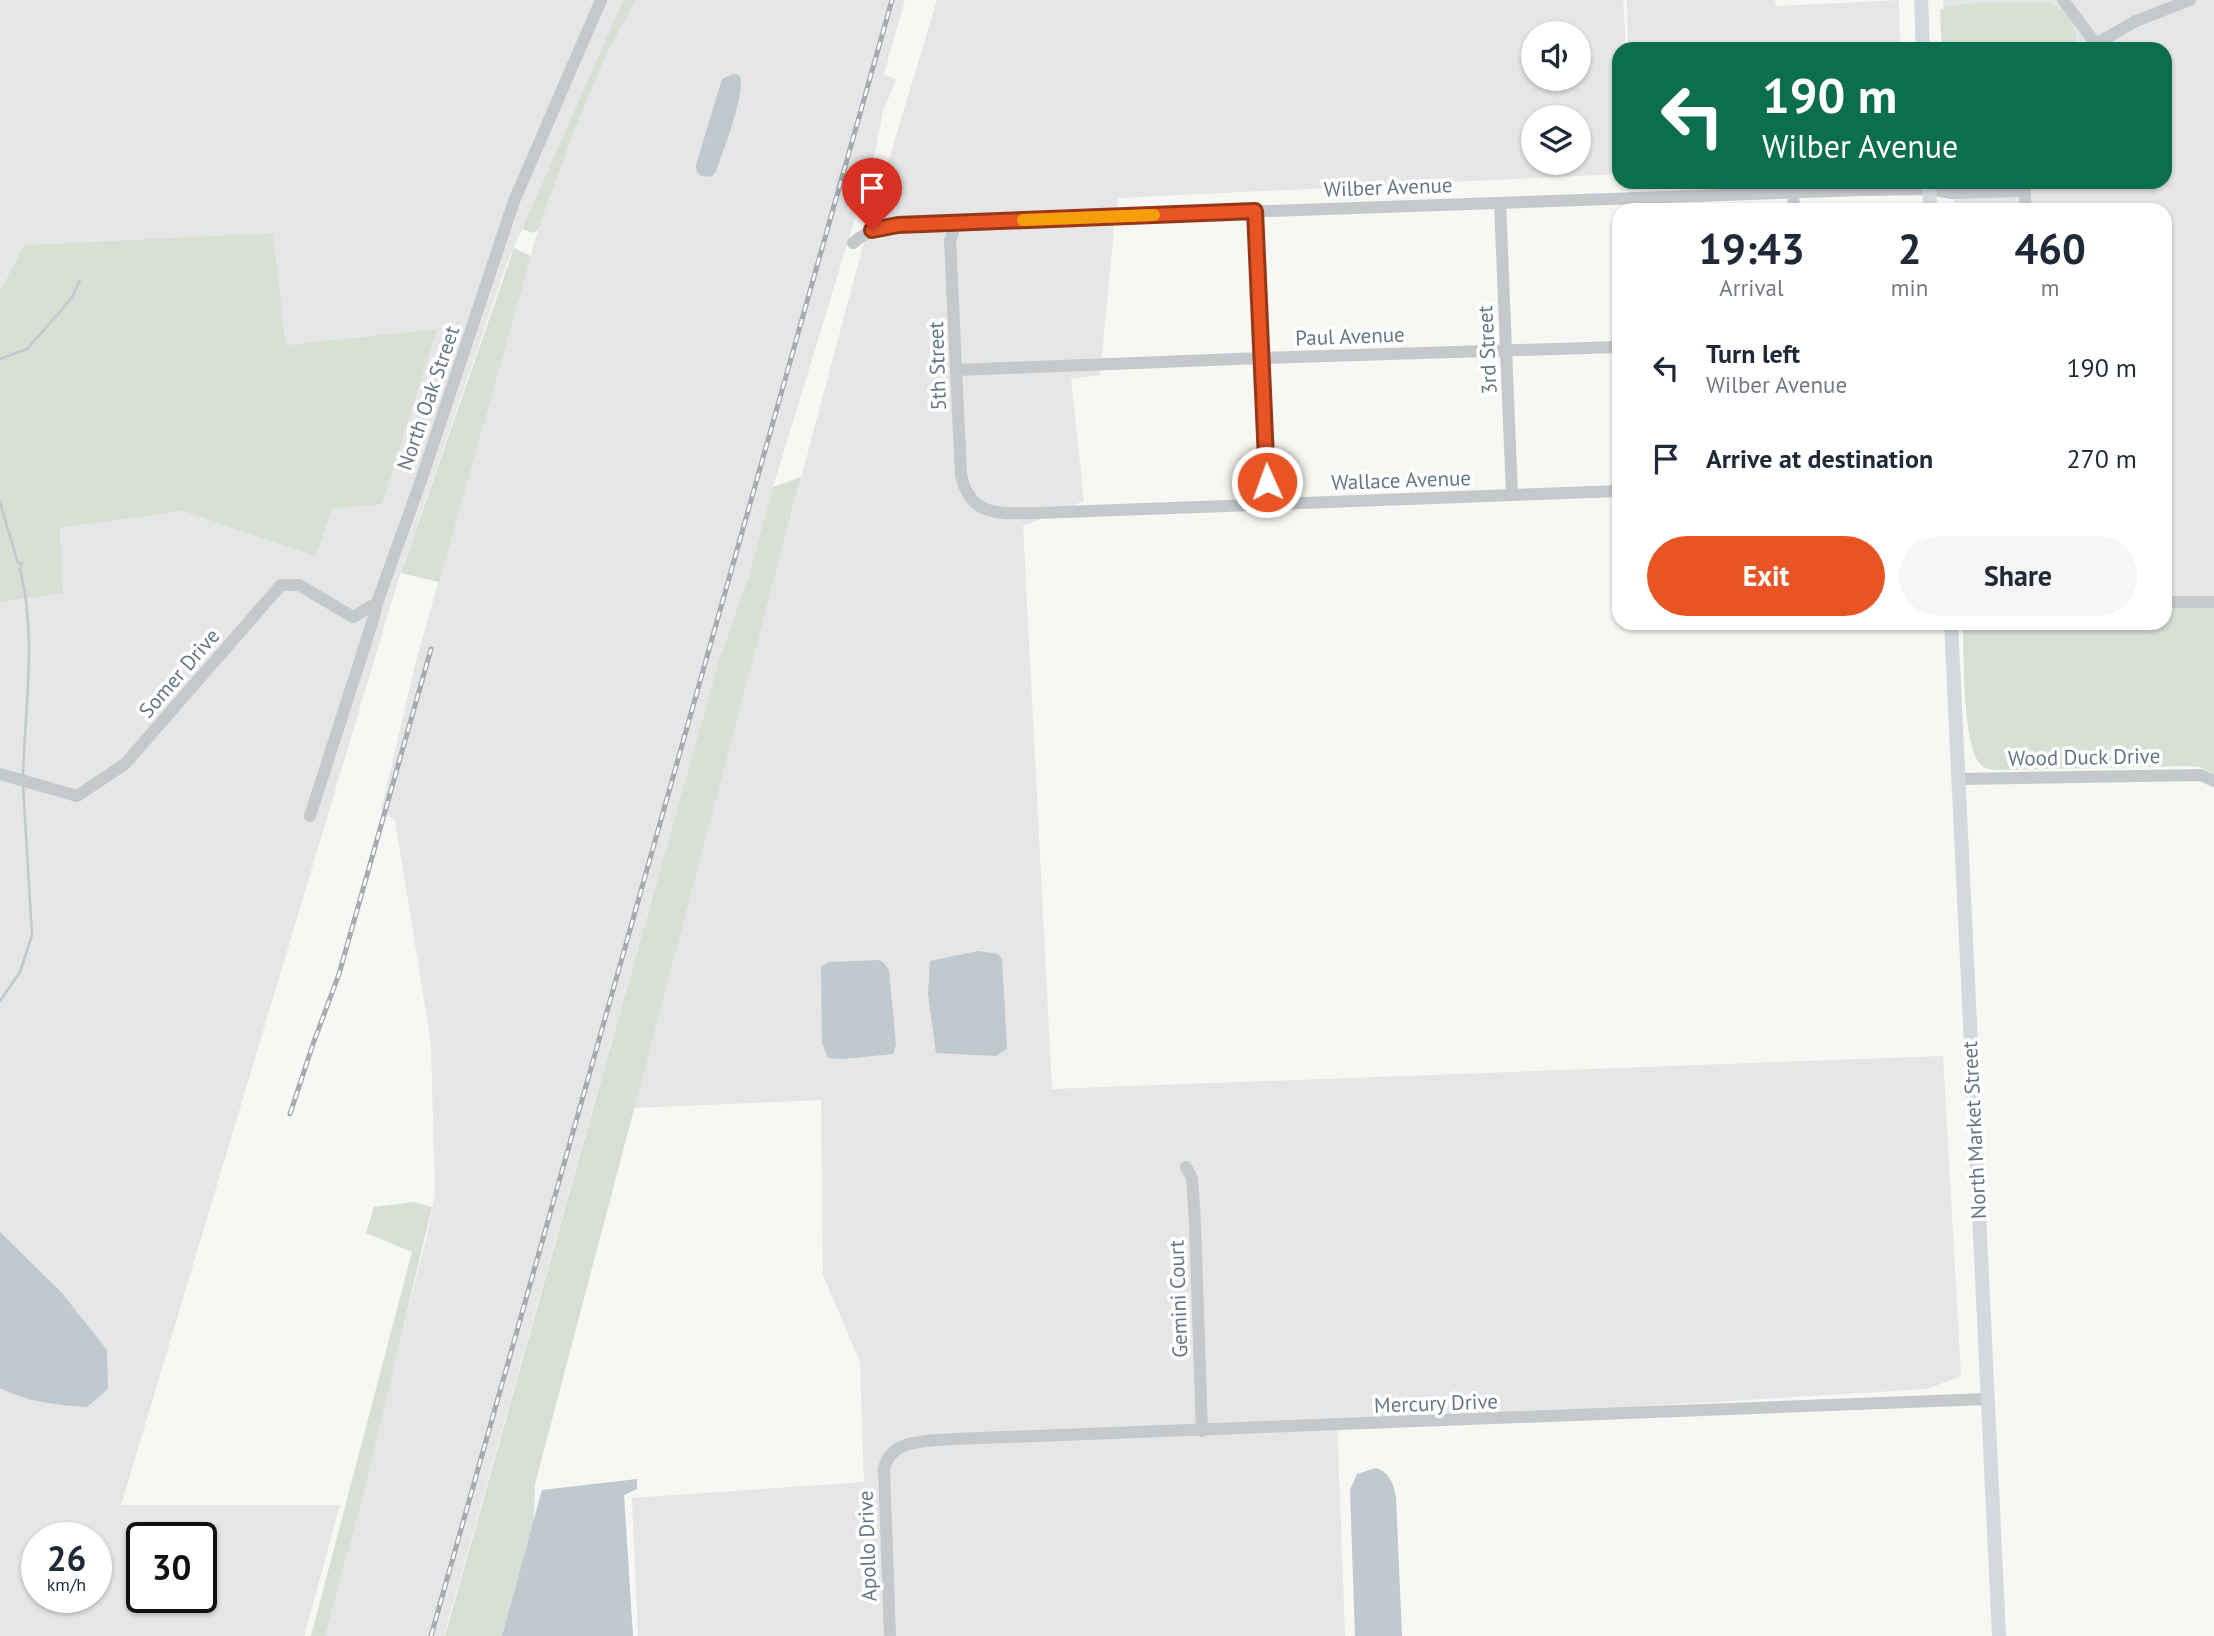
<!DOCTYPE html>
<html lang="en">
<head>
<meta charset="utf-8">
<style>
	:root { --surface:#fff; --page:#f6f6f7; --text:#1f2937; --muted:#747a83; --accent:#e85424 }
	body { margin:0; font-family:"PT Sans",sans-serif; background:var(--page); color:var(--text); height:100vh; display:flex; flex-direction:column; font-size:26px; white-space:nowrap }
	* { box-sizing:border-box; margin:0 }
	p { font-size:23px; color:var(--muted) }
	.icon { flex:none; width:38px; height:38px; fill:none; stroke:currentColor; stroke-width:2; stroke-linecap:round; stroke-linejoin:round }
	.map { position:relative; flex:1; overflow:hidden }
	.sheet { position:absolute; left:1612px; top:203px; width:560px; height:427px; display:flex; flex-direction:column; background:var(--surface); border-radius:21px; box-shadow:0 2px 5px #0004 }
	.sheet>* { flex:none }
	.banner { position:absolute; left:1612px; top:42px; width:560px; height:147px; border-radius:21px; box-shadow:0 2px 5px #0004; background:#0b6e4f; color:#fff; overflow:hidden }
	.fabs { position:absolute; left:1521px; top:21px; display:grid; gap:14px }
	.fabs a { display:grid; place-items:center; width:70px; height:70px; border-radius:50%; background:var(--surface); box-shadow:0 2px 5px #0004; font-size:35px }
	.speed { position:absolute; left:21px; top:1522px; display:flex; gap:14px; font-size:35px; font-weight:700; text-align:center }
	.speed>* { display:grid; place-content:center; width:91px; height:91px; border-radius:50%; background:var(--surface); box-shadow:0 2px 5px #0004; line-height:1 }
	.speed small { font-size:18px; font-weight:400 }
	.speed .limit { border:4px solid #111; border-radius:10px; background:#fff; color:#111 }
	.pin { position:absolute; display:grid; place-items:center; width:60px; height:60px; color:#fff; margin:-72px -30px; border-radius:50% 50% 50% 0; rotate:-45deg; box-shadow:0 0 7px #0007 }
	.pin .icon { rotate:45deg }
	.me { position:absolute; width:77px; margin:-38px; rotate:358deg; stroke-linejoin:round; filter:drop-shadow(0 0 5px #0008) }
	.turn { display:flex; align-items:center; gap:24px; height:147px; padding:0 35px; font-size:32px }
	.turn .icon { width:91px; height:91px; stroke-width:2.5 }
	.turn b { display:block; font-size:49px; line-height:60px }
	.eta { display:flex; justify-content:space-evenly; align-items:center; height:119px; text-align:center }
	.eta b { font-size:42px; font-weight:600; line-height:49px }
	.primary-button { display:flex; gap:14px; margin-top:auto; padding:14px 35px }
	.primary-button a { flex:1; height:80px; border-radius:42px; background:var(--accent); color:#fff; font-size:28px; font-weight:600; line-height:80px; text-align:center }
	.primary-button a+a { background:var(--page); color:var(--text) }
	ul { padding:0; list-style:none }
	li { display:flex; align-items:center; gap:21px; height:91px; padding:0 35px }
	li div { flex:1 }
	li b { display:block; font-size:26px }
	li em { font-style:normal }
	.map>svg:first-child { display:block }
	.built { fill:#e5e6e5; fill-rule:evenodd }
	.green { fill:#d8dfd5 }
	.water { fill:#bfc9ce }
	.lines { fill:none; stroke-linecap:round; stroke-linejoin:round }
	.stream { stroke:#bfc9ce; stroke-width:2.5 }
	.minor { stroke:#c5c9cc; stroke-width:12 }
	.major { stroke:#d4d9dd; stroke-width:14 }
	.rail-casing { stroke:#a5abb1; stroke-width:5 }
	.rail { stroke:#fff; stroke-width:2.5; stroke-dasharray:8; stroke-linecap:butt }
	.route-casing { stroke:#973717; stroke-width:18 }
	.route { stroke:#e85424; stroke-width:12 }
	.slow { stroke:#f59e0b; stroke-width:12 }
	.labels { text-anchor:middle; dominant-baseline:central; stroke-width:7; stroke-linejoin:round; paint-order:stroke }
	.street-label { font-size:21px; fill:#657786; stroke:#fff }
</style>
</head>
<body>
<div class="map">
<svg width="2214" height="1636" viewBox="0 0 2214 1636">
	<rect width="100%" height="100%" fill="#f7f7f4"/>
	<!-- built -->
	<g class="built">
		<path d="M0,0H623L507,263L398,581L121,1505H340L304,1636H0V602L63,592L60,528L183,511L316,555L332,508L437,329L286,345L272,233L24,245L0,291ZM37,1538H96V1598H37ZM142,1538H201V1598H142Z"/>
		<path d="M636,0H905L884,74L896,80L883,111L875,153L773,487L750,572L719,660L444,1636H325L362,1500L382,1411L425,1244L435,1193L431,1043L395,820L381,811L416,661L538,230L574,131L607,53Z"/>
		<path d="M937,0H1623L1626,49H1619V107H1615L1619,174L1118,198L1114,228L1100,375L1071,379L1084,501L1023,526L1052,1089L1943,1056L1961,1376L1927,1389L1600,1409L1337,1419L1345,1636H638L632,1498L864,1482L860,1362L823,1275L821,1100L633,1108L864,242ZM1533,33H1578V79H1533ZM1533,117H1578V163H1533Z"/>
		<path d="M1627,0H1775L1776,6L1899,0L1900,46L1899,49H1628Z"/>
		<path d="M1943,0H2214V619L2165,621V210H1954L1952,182H2165V49H1946Z"/>
	</g>
	<!-- green -->
	<g class="green">
		<path d="M623,0H636L607,53L574,131L538,230L533,233L522,229Z"/>
		<path d="M2047,2C2063,6 2076,23 2076,40L2068,49H1942L1940,10C1960,0 2021,3 2047,2Z"/>
		<path d="M273,233L286,345L437,329L382,504L332,508L316,556L183,511L60,528L63,593L0,602V291L24,245Z"/>
		<path d="M514,248L531,256L439,582L401,573Z"/>
		<path d="M801,477L535,1484L534,1521L502,1636H445L719,660L750,572L773,487Z"/>
		<path d="M2214,607V774L2200,767L2189,766L1996,770C1988,769 1982,768 1978,761C1963,737 1964,661 1963,631L1965,623H2165V608Z"/>
		<path d="M415,1202L432,1207L362,1500L325,1636H311L412,1252L366,1233L374,1207Z"/>
	</g>
	<!-- water -->
	<g class="water">
		<path d="M733,74L739,75C748,88 722,154 716,172L712,176C703,178 696,176 696,165L722,79Z"/>
		<path d="M978,951L998,954L1002,959L1007,1049L996,1056L936,1053L928,994L930,961Z"/>
		<path d="M879,960L884,963L889,970L896,1045L893,1054L843,1059L828,1058L822,1043L821,967L828,962Z"/>
		<path d="M0,1232L62,1293L107,1350L108,1389L87,1407C57,1405 27,1402 0,1388Z"/>
		<path d="M1376,1468C1390,1473 1393,1483 1396,1497L1402,1636H1355L1350,1490L1357,1474Z"/>
		<path d="M637,1479V1489L624,1495L633,1636H502L542,1490Z"/>
	</g>
	<g class="lines">
		<!-- stream -->
		<g class="stream">
			<path d="M0,359L27,349L71,299L80,280"/>
			<path d="M0,502L18,563H22L20,569C37,635 25,708 23,775"/>
			<path d="M0,1001L20,972L32,935L23,785"/>
		</g>
		<!-- minor -->
		<g class="minor">
			<path d="M2063,0L2095,43"/>
			<path d="M2087,49L2136,21L2190,0"/>
			<path d="M2024,182L2026,210"/>
			<path d="M1793,192L1794,210"/>
			<path d="M1500,203L1512,495"/>
			<path d="M1255,211L1267,504"/>
			<path d="M956,222L950,241L961,474C970,519 1001,513 1038,513L1619,491"/>
			<path d="M853,243C866,231 881,227 898,224L1864,190L1929,189L1951,193L2025,191"/>
			<path d="M956,370L1262,358L1619,347"/>
			<path d="M2165,602H2214"/>
			<path d="M0,774L77,796L125,764L281,585H299L353,617L377,603"/>
			<path d="M1958,779L2201,775L2214,781"/>
			<path d="M310,816L373,620L377,603L420,483L514,201L601,0"/>
			<path d="M1186,1167L1192,1178L1195,1223L1202,1431"/>
			<path d="M890,1636L884,1469C890,1438 929,1441 955,1439L1987,1399"/>
		</g>
		<!-- major -->
		<g class="major">
			<path d="M1921,0L1923,49"/>
			<path d="M1929,182L1930,210"/>
			<path d="M1951,623L1999,1636"/>
		</g>
		<defs>
			<g id="rail">
				<path d="M290,1114L313,1044L339,974L431,649"/>
				<path d="M431,1636L892,0"/>
			</g>
		</defs>
		<!-- rail casing -->
		<use href="#rail" class="rail-casing"/>
		<!-- rail -->
		<use href="#rail" class="rail"/>
	</g>
	<g class="lines">
		<defs>
			<path id="route" d="M872,230L898,225L1255,211L1267,482"/>
		</defs>
		<!-- route casing -->
		<use href="#route" class="route-casing"/>
		<!-- route -->
		<use href="#route" class="route"/>
		<!-- slow -->
		<path class="slow" d="M1023,220L1154,215"/>
	</g>
	<g class="labels">
		<!-- street labels -->
		<g class="street-label">
			<text transform="translate(1388 187) rotate(-2)">Wilber Avenue</text>
			<text transform="translate(1350 336) rotate(-2)">Paul Avenue</text>
			<text transform="translate(1487 350) rotate(-93)">3rd Street</text>
			<text transform="translate(937 366) rotate(-92)">5th Street</text>
			<text transform="translate(428 398) rotate(-71)">North Oak Street</text>
			<text transform="translate(1401 480) rotate(-2)">Wallace Avenue</text>
			<text transform="translate(179 673) rotate(-49)">Somer Drive</text>
			<text transform="translate(2084 757) rotate(-1)">Wood Duck Drive</text>
			<text transform="translate(1974 1130) rotate(-93)">North Market Street</text>
			<text transform="translate(1178 1299) rotate(-92)">Gemini Court</text>
			<text transform="translate(1436 1403) rotate(-2)">Mercury Drive</text>
			<text transform="translate(867 1546) rotate(-92)">Apollo Drive</text>
		</g>
	</g>
</svg>
<div class="fabs">
<a><svg class="icon" aria-label="sound" viewBox="0 0 24 24"><path d="M4 9h4l5-4v14l-5-4H4zM17 9q2 3 0 6"/></svg></a>
<a><svg class="icon" aria-label="layers" viewBox="0 0 24 24"><path d="M12 4l9 5-9 5-9-5zM3 14l9 5 9-5"/></svg></a>
</div>
<div class="speed"><div>26<small>km/h</small></div><div class="limit">30</div></div>
<div class="pin" style="left:872px;top:230px;background:#d93025"><svg class="icon" aria-label="arrive" viewBox="0 0 24 24"><path d="M6 21V4h12l-3 4 3 4H6"/></svg></div>
<svg class="me" style="left:1267px;top:482px" viewBox="-20 -20 40 40"><circle r="17" fill="#e85424" stroke="#fff" stroke-width="3"/><path d="M0-11L8 9 0 5-8 9z" fill="#fff"/></svg>
<div class="banner">
<div class="turn"><svg class="icon" aria-label="left" viewBox="0 0 24 24"><path d="M17 20v-9H6M10 6l-5 5 5 5"/></svg><div><b>190 m</b>Wilber Avenue</div></div>
</div>
<section class="sheet">
<div class="eta">
<div><b>19:43</b><p>Arrival</p></div>
<div><b>2</b><p>min</p></div>
<div><b>460</b><p>m</p></div>
</div>
<ul>
<li><svg class="icon" aria-label="left" viewBox="0 0 24 24"><path d="M17 20v-9H6M10 6l-5 5 5 5"/></svg><div><b>Turn left</b><p>Wilber Avenue</p></div><em>190 m</em></li>
<li><svg class="icon" aria-label="arrive" viewBox="0 0 24 24"><path d="M6 21V4h12l-3 4 3 4H6"/></svg><div><b>Arrive at destination</b></div><em>270 m</em></li>
</ul>
<div class="primary-button"><a>Exit</a><a>Share</a></div>
</section>
</div>
</body>
</html>
